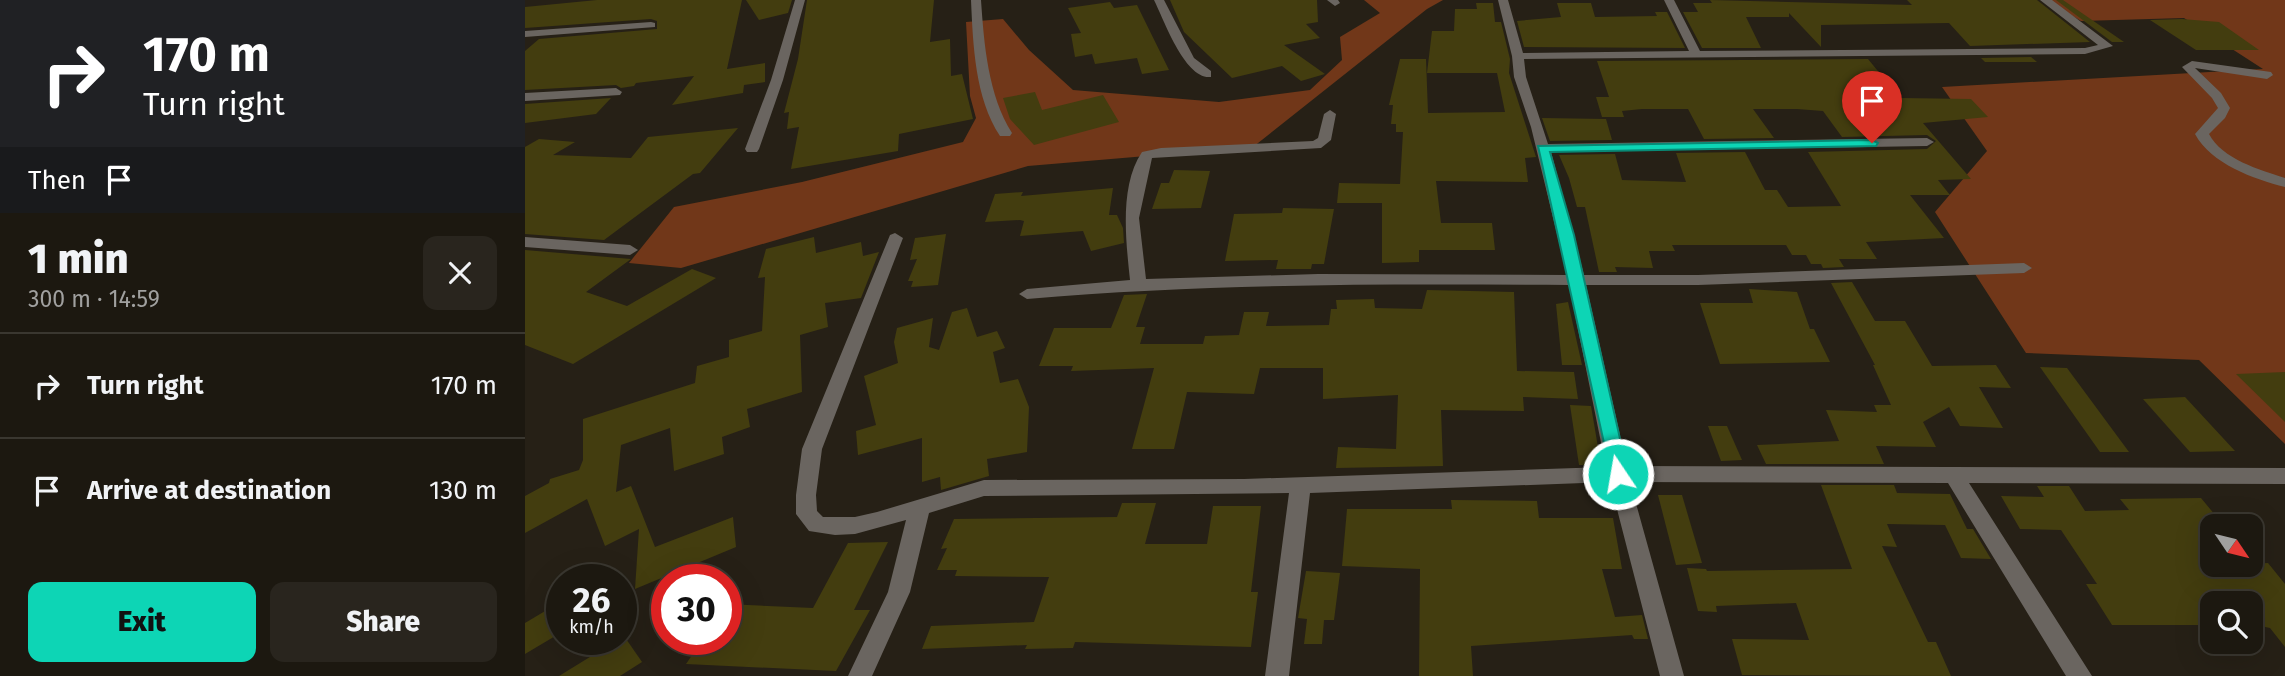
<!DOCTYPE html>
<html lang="en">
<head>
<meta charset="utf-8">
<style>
	:root { --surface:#1c1810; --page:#29251e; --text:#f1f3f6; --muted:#a0a09f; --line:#3a3730; --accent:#0dd5b5 }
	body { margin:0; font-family:"Fira Sans",sans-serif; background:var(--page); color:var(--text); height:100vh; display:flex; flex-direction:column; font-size:26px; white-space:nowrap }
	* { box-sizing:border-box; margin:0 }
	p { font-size:23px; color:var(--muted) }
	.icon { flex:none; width:38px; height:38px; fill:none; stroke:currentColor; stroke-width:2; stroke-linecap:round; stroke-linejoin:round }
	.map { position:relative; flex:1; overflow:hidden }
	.details { display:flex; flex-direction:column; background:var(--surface); width:525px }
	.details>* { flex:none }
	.hud { background:#202124; color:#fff; overflow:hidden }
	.needle { width:46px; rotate:125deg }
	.fabs { position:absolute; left:1675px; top:514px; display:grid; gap:14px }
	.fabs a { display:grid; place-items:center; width:63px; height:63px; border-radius:14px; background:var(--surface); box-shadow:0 7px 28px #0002,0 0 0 2px var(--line); font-size:35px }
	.speed { position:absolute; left:21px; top:564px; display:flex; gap:14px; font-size:35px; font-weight:700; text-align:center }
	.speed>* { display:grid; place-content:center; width:91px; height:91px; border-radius:50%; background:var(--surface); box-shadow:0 7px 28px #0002,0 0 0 2px var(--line); line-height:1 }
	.speed small { font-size:18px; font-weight:400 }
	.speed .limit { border:10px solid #d22; background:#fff; color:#111 }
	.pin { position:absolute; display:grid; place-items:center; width:60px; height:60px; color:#fff; margin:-72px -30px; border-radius:50% 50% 50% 0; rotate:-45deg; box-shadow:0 0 7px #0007 }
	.pin .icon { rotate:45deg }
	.me { position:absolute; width:77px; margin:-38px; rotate:348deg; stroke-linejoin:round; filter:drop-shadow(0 0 5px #0008) }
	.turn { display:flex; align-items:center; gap:24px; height:147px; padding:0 28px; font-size:32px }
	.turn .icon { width:91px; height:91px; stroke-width:2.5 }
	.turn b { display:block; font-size:49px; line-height:60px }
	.then { display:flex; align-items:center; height:66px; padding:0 28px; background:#0003; gap:14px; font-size:26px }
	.round { display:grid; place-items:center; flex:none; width:74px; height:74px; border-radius:14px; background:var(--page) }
	.overview { display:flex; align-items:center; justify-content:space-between; height:119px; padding:0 28px }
	h1 { font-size:42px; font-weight:800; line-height:52px }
	.action { display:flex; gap:14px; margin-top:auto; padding:14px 28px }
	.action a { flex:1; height:80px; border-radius:14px; background:var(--accent); color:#111; font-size:28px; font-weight:800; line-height:80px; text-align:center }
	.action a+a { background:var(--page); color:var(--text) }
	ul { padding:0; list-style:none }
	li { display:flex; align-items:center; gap:21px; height:105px; padding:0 28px; border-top:2px solid var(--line) }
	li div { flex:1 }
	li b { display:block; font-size:26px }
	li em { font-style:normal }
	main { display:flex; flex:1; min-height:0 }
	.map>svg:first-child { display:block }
	.green { fill:#713719 }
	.building { fill:#433d0f }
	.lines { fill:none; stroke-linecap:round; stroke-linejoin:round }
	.minor { fill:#6a6560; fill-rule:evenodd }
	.route { fill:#0dd5b5; stroke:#088a76; stroke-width:2 }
</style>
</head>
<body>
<main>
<section class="details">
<div class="hud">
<div class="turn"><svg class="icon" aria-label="right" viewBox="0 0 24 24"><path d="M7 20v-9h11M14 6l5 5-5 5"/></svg><div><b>170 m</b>Turn right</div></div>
<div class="then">Then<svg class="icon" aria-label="arrive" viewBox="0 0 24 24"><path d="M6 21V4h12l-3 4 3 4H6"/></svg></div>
</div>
<div class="overview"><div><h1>1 min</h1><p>300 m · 14:59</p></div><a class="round"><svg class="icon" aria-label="close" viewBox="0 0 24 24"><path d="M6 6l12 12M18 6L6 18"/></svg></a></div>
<ul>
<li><svg class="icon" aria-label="right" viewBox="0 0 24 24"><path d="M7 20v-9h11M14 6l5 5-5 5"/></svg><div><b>Turn right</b></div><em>170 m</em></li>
<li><svg class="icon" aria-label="arrive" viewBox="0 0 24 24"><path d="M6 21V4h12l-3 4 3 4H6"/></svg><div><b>Arrive at destination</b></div><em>130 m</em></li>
</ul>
<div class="action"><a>Exit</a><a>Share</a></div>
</section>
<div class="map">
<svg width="1760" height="676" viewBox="0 0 1760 676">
	<rect width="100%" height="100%" fill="#262016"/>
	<!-- green -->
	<g class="green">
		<path d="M839,0H918L902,9L728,147L503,166L156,268L104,263L149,207L277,182L438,142L451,118L445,96L441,22L478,19L504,50L548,90L694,102L785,90L817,60L815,37L855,13Z"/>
		<path d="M1520,0H1760V444L1674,360L1501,353L1410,212L1462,151L1417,87L1738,69L1659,18L1556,21Z"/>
	</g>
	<!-- building -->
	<g class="building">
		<path d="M72,0H217L202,69L240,63V82L219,85L218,93L147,105L169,76L111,83L109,86L96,88L91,85L0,90V51L14,39L132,29V21L126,19L0,28V7Z"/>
		<path d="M221,0H267L263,13L234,20Z"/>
		<path d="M282,0H409L405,42L425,39L426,76L437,74L448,119L374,134L373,151L266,169L274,127L262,129L264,112L259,113L273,59Z"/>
		<path d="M645,0H792L793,22L781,24L795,38L759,45L800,74L776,81L757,66L707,78L659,32Z"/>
		<path d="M1185,0L1387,5L1382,0H1512L1565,42L1445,46L1424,23L1296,25V47L1264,13V17H1221L1236,48H1177L1158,12H1173L1168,3H1187Z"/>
		<path d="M1531,0H1538L1599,42H1587Z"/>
		<path d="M585,2L589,8L612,5L644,70L617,74L612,58L570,64L567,54L550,57L546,34L556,33L543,8Z"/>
		<path d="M951,3H968L970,22H976L985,59L984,73L1011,157L1000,158L1003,182L911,181L916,223H967L970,250H894V262L857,263V203H812L814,183L875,184L878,132H871V124H866L868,105H864L875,59H901L903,113L980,112L972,73H902L907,31H929L930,9H952Z"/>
		<path d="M1032,3H1066L1070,17L1132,16L1130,12H1142L1160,48L999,47L992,21L1036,17Z"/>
		<path d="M1657,19L1694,22L1734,50H1671L1625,20Z"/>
		<path d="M1506,57L1512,62H1460L1456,58Z"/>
		<path d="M1343,59L1375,98L1446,99L1463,117L1398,123L1446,179L1413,180L1425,195H1385L1419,238L1341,242L1352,259H1314L1319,267L1298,268L1296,264H1286L1281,255H1267L1261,245H1147L1150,251H1124L1128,268L1090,267L1092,272H1074L1060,207H1052L1044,178L1034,155H1029L1090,154L1097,180L1161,182L1151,153L1220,152L1240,190H1252L1263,207L1316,206L1283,152L1402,149L1411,141L1402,135L1317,137L1298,111L1272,109H1228L1249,138L1179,139L1163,109H1117L1097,111L1099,117H1077L1071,97H1084L1072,61Z"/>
		<path d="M510,92L517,110L578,95L594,122L509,145L485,119L478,98Z"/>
		<path d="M86,98L71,114L0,123V104Z"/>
		<path d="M1017,118L1081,119L1087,140L1025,141Z"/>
		<path d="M213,128L175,173L168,174L79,240L0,234V147L14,139L50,142L28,155L106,158L123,137Z"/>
		<path d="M649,170L685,171L676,208L627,209L636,183H644Z"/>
		<path d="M588,188L584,215H592L598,228L599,243L566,251L558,231L495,236L499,221L495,220L460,222L470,194L498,192L496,196Z"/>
		<path d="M758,208L809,209L799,264H787L786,269H751L753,260L700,261L709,214L757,213Z"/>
		<path d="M421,234L413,285L386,287L388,281H383L392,259L385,260L390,238Z"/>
		<path d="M289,237L291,253L336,242L338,256L354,252L336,298L300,303L303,327L275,335L277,392L222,409L225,427L197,437L199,454L149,471L145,428L96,445L91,492L106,486L130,547L208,517L211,547L110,589L114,529L80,546L62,499L0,533V496L24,483L25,479L54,470L58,460V419L170,383L172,366L204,357V340L237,331L240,277L233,278L241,249Z"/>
		<path d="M0,250L106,259L61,292L102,306L167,269L191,278L48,364L0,345Z"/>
		<path d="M1327,282L1350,321H1380L1407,366L1471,365L1486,388L1454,387L1478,428L1435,426L1424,407L1398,422L1411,447L1351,446L1359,464H1241L1232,445L1314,441L1301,410L1352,412L1349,405H1366L1348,365H1350L1306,283Z"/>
		<path d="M1224,289L1272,292L1285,329H1289L1305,362L1195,364L1175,303H1228Z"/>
		<path d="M902,290L989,292L992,371L1049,372L1053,399L998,397L999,411L916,410L918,466L811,468L813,447L871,449L873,395L798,399V368H735L729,394L662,392L649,449H607L629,368L546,371L548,366H514L529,328H586L599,295L622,294L611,327H620L615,344H678L680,336L714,335L719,312H744L741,326L804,325L806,309H812L811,300L849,299L850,308L897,309Z"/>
		<path d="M1043,302L1057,365H1037L1031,304Z"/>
		<path d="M442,308L452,337L472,331L480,348L468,352L475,383L493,379L504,407L502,452L462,459L464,476L416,490L415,477L397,482V438L333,455L331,431L351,425L339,376L373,363L369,342L372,328L408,318L404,347L414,350L427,312Z"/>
		<path d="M1515,367L1542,368L1604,452H1575Z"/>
		<path d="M1760,372V422L1711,374Z"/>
		<path d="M1660,397L1710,451L1665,452L1618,399Z"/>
		<path d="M1045,405L1066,406L1076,465H1054Z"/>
		<path d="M1183,426H1202L1217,460L1196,461Z"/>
		<path d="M1296,485H1369L1372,493L1425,494L1442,529H1448L1466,559L1436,558L1420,525L1362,524L1372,547L1357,546L1403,642H1411L1426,676L1217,675L1207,639L1284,640L1271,603L1191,606L1192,612L1173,611L1162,568L1181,569L1182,571L1327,569Z"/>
		<path d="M1512,486H1544L1560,511L1604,510L1595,499L1676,498L1700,527H1687V565L1743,563L1760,584V647L1745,628L1726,624V604H1687V625H1587L1561,584H1572L1536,530L1495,529L1476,496L1519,497Z"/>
		<path d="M1133,495H1157L1177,563L1151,565Z"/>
		<path d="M926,500L1012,501L1014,518H1088L1097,569H1077L1090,617L1117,615L1123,639H1109L1107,635L946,646L948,676H894L895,569L817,566L822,509H927Z"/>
		<path d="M597,503H631L620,544H682L688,506H736L726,592H733L726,647L550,642L548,648L500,649L502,645L397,649L406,626L509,622L524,577L430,576L432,570H412L422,548L416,549L429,519L592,517Z"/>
		<path d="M363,542L329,610H345L311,671L161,664L178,639H201V604L288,608L323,543Z"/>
		<path d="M781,571L815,573L809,620H799L797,644H779L782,619L773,618Z"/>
		<path d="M37,601V632L0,654V623Z"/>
		<path d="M99,636L117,662L95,676H34Z"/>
	</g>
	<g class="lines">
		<!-- minor -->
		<g class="minor">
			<path d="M270,0H280L258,80L234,149L232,152H222L220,149L246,80Z"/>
			<path d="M446,0H456C459,44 463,95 487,133L485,136H475C450,98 448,45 446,0Z"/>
			<path d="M629,0H639L669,58L686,71V77C660,80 639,20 629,0Z"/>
			<path d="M802,0H813L815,3L810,6Z"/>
			<path d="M973,0H983L998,53L1164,51L1139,0H1149L1175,51L1560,48L1573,45L1515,0H1527L1588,46L1560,54L999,59L1001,77L1023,144L1402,138L1409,142L1402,146L1026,152L1059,275H1173L1499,263L1507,268L1499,273L1173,285H1061L1102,466L1760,468V484L1444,483L1567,676H1541L1423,483L1105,482L1159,676H1135L1085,482L785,493L764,676H740L764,493L459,496L404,513L385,592L347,676H323L363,592L381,520L330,534L310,535L284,531L271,514V495L277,449L365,235L370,233L378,238L297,449L291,495L292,511L298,517H330L352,512L459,480L719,479L1081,467L1044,285C863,284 683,283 502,299L494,294L502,289L605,280C601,241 594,186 617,152L636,148L788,141L793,138L799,114L805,110L811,114L806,140L796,148L627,158L614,218L621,279L793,274L1042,275L1006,127L989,77L987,56Z"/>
			<path d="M126,22L130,23V27L0,37V31Z"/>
			<path d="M1667,61L1746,72L1748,75L1742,79L1670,68L1696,93L1705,108L1700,118L1684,134C1697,159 1735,170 1760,178V187C1729,179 1686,164 1670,134L1693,108L1687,98L1657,67Z"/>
			<path d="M91,88L97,92L95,95L0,101V93Z"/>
			<path d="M0,237L105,245L113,250L105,255L0,247Z"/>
		</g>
	</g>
	<!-- route -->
	<path class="route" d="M1347,140L1353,143L1351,146L1025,152L1049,235L1103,474L1100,479H1087L1013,146Z"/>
</svg>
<div class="fabs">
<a><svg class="needle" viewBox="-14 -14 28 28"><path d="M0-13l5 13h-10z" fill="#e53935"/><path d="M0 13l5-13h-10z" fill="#a0a09f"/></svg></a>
<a><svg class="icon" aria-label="search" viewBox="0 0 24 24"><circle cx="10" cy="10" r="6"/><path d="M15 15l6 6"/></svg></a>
</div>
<div class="speed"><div>26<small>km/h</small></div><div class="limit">30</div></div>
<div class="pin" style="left:1347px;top:143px;background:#d93025"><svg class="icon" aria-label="arrive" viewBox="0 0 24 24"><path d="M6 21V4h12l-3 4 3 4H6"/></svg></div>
<svg class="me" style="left:1093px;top:474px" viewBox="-20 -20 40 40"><circle r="17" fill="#0dd5b5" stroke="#fff" stroke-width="3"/><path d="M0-11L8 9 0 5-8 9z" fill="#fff"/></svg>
</div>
</main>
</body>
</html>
